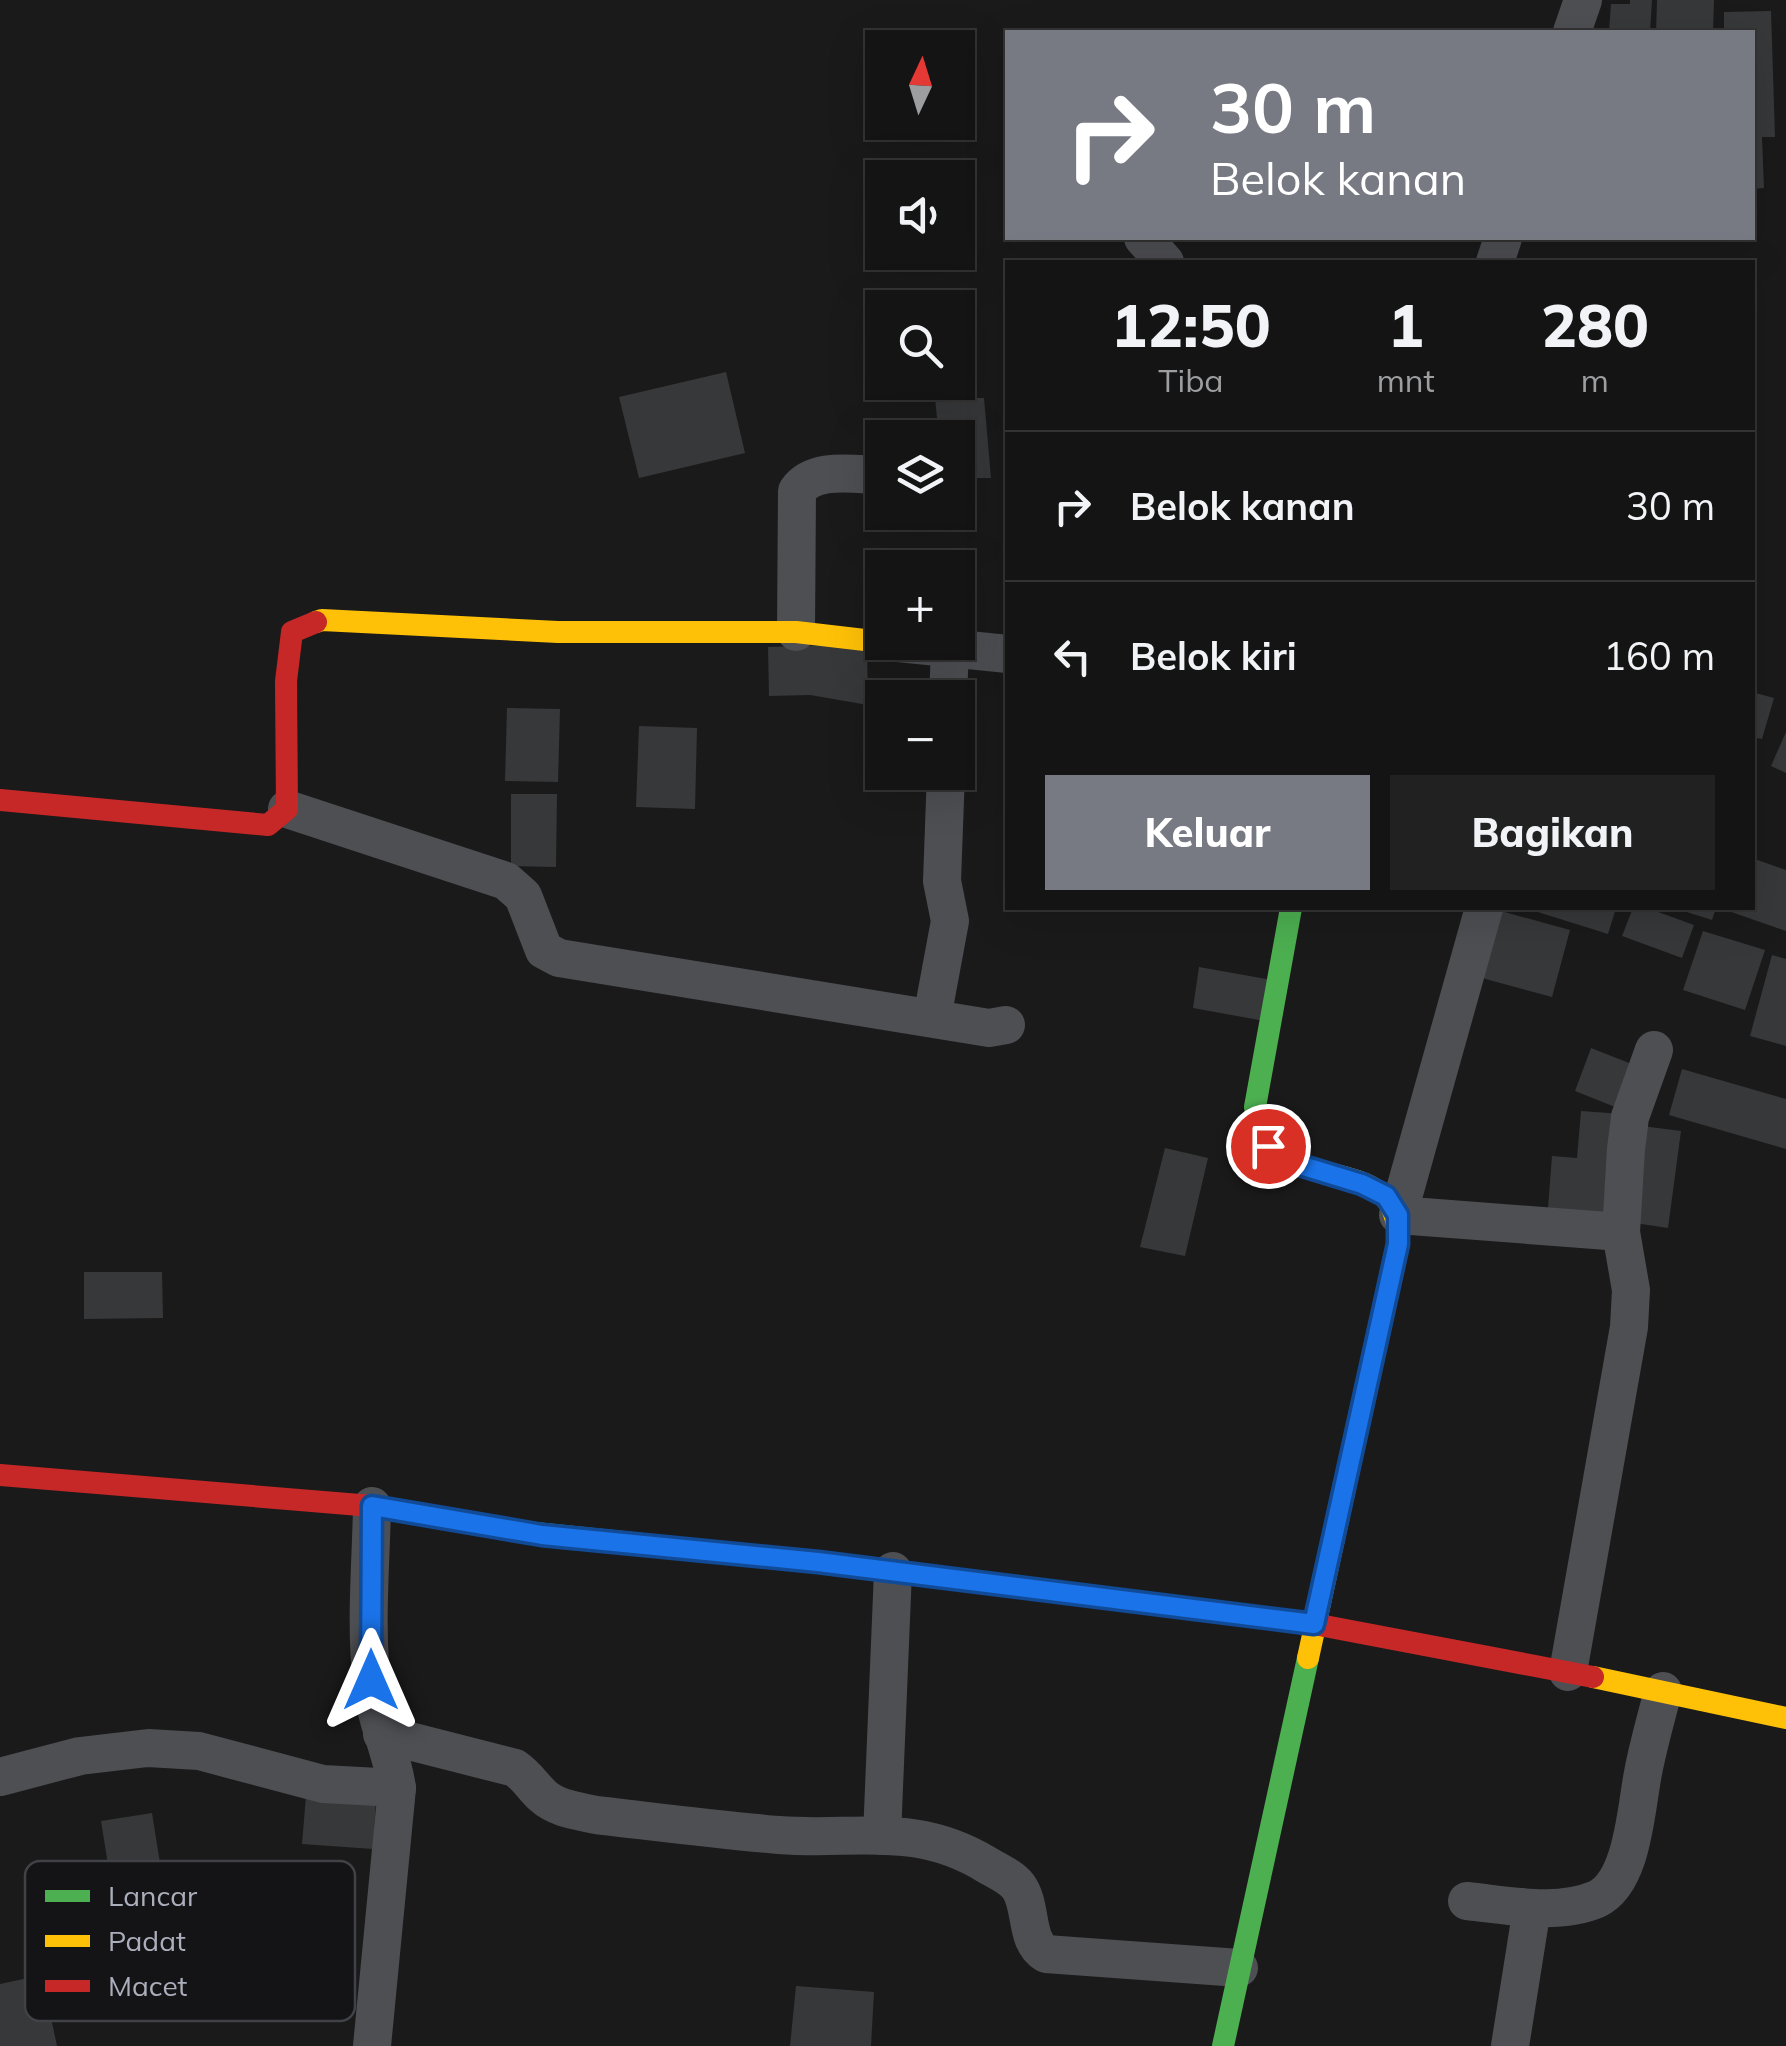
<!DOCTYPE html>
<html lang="id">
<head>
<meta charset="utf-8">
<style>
	:root { --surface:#141414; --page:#212122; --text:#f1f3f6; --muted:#9d9ea0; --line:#333334; --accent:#787a83 }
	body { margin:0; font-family:Mulish,sans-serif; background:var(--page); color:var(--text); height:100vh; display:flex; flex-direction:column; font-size:38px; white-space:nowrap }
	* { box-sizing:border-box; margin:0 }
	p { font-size:32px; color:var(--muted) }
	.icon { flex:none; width:55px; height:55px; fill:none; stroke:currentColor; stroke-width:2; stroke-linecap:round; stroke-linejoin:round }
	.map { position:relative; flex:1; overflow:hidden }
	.details { position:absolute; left:1005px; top:260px; width:750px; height:650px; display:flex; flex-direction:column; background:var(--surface); border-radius:0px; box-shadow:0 10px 40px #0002,0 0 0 2px var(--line) }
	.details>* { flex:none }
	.top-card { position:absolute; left:1005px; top:30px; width:750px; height:210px; border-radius:0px; box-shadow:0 10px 40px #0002,0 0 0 2px var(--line); background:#787a83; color:#fff; overflow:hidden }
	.needle { width:65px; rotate:4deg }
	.buttons { position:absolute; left:865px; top:30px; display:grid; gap:20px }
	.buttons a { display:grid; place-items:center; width:110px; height:110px; border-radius:0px; background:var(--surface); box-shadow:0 10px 40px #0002,0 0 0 2px var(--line); font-size:50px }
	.pin { position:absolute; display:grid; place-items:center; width:85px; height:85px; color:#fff; margin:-42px; border:5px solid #fff; border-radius:50%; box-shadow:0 2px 10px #0007 }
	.me { position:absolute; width:110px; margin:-55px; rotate:0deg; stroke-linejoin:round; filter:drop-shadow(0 0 8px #0008) }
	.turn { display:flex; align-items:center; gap:35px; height:210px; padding:0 40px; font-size:45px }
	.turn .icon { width:130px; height:130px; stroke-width:2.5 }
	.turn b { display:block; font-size:70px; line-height:85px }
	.eta { display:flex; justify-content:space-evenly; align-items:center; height:170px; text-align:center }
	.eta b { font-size:60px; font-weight:800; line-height:70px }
	.cta { display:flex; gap:20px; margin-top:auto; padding:20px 40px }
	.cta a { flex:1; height:115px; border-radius:0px; background:var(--accent); color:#fff; font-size:40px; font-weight:800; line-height:115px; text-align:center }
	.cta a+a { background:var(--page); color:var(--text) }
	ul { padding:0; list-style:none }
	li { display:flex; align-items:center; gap:30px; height:150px; padding:0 40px; border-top:2px solid var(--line) }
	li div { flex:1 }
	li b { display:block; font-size:38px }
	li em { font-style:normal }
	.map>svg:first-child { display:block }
	.building { fill:#37383a }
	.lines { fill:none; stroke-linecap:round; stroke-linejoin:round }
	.street { stroke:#4e4f53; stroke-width:38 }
	.fast { stroke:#4caf50; stroke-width:22 }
	.slow { stroke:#ffc107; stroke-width:22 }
	.jam { stroke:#c62828; stroke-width:22 }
	.route-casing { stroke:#114b97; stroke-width:25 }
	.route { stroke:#1a73e8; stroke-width:18 }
	.key { fill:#141416; stroke:#414248; stroke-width:2.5 }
	.key-label { font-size:28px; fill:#abaebb }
</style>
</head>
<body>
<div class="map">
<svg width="1786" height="2046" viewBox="0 0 1786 2046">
	<rect width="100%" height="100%" fill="#1a1a1a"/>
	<!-- building -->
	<g class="building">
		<path d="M1630,0H1652L1650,32H1609L1611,4H1630Z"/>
		<path d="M1657,0H1714L1713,32H1656Z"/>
		<path d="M1771,11L1775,137H1762L1764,188L1752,189V32H1724V12Z"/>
		<path d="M726,372L745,453L639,478L619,397Z"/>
		<path d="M935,398H984L991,478H958V438H939Z"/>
		<path d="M867,644L868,705L810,695L769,696L768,647Z"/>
		<path d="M1752,692L1774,698L1762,739L1752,737Z"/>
		<path d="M507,708L560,709L558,782L505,781Z"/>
		<path d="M639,726L697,728L695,809L636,807Z"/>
		<path d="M1786,732V773L1771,766Z"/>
		<path d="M511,794H557L556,867L511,866Z"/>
		<path d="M1752,858L1786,870V931L1720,908H1752Z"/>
		<path d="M1490,908L1570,930L1552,997L1471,975Z"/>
		<path d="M1525,908H1616L1608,934Z"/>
		<path d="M1633,908H1647L1694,925L1682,958L1622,936Z"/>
		<path d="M1674,908H1716L1712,920Z"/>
		<path d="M1703,931L1765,950L1745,1010L1683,990Z"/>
		<path d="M1772,955L1786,959V1046L1750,1036Z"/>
		<path d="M1199,967L1278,981L1270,1022L1193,1008Z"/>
		<path d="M1591,1048L1642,1068L1625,1111L1575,1091Z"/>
		<path d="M1682,1069L1786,1099V1149L1669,1115Z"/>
		<path d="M1581,1111L1622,1114L1615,1219L1548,1208L1552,1156L1577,1158Z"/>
		<path d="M1642,1126L1681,1131L1668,1228L1628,1222Z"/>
		<path d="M1165,1148L1208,1158L1185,1256L1140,1247Z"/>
		<path d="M84,1272H162L163,1318L84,1319Z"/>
		<path d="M306,1796L376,1800L373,1849L302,1844Z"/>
		<path d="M152,1813L163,1882L112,1890L101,1821Z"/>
		<path d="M42,1975L57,2046H0V1984Z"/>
		<path d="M796,1986L874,1992L871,2046H790Z"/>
	</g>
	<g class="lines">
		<!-- street -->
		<g class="street">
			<path d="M1572,32L1583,0"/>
			<path d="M1143,238L1165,262"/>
			<path d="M1495,262L1503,238"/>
			<path d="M796,632L797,491C814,466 855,475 882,475"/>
			<path d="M888,642L1008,654"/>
			<path d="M948,698L950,649"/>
			<path d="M287,809L506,881L523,896L544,950L559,958L989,1028L1006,1025"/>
			<path d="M1484,908L1398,1215L1621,1232"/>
			<path d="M932,1018L950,921L942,881L946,772"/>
			<path d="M372,1506C371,1564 365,1626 372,1684C375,1720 392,1752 397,1788L372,2046"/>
			<path d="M1568,1672L1629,1327L1631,1290L1621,1232L1626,1149L1630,1117L1654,1050"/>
			<path d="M382,1734L515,1768C527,1776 533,1787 543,1796C557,1809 579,1811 596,1815C657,1822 718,1830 779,1835C856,1841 915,1821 987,1865C997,1871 1011,1877 1018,1886C1033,1906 1024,1941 1046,1954L1239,1968"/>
			<path d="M0,1777L80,1756L148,1748L199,1751L323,1784L397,1788"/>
			<path d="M882,1836L893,1571"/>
			<path d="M1467,1901C1507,1905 1558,1916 1597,1899C1633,1882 1636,1808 1643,1773C1648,1746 1656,1719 1663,1691"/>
			<path d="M1510,2046L1532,1908"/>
		</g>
		<!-- fast -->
		<g class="fast">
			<path d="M1291,908L1255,1107C1264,1137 1274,1154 1303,1166"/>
			<path d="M526,1532L818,1562L1083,1595"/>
			<path d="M1223,2046L1308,1658"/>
		</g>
		<!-- slow -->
		<g class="slow">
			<path d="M316,622L322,620L558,632H796L882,642"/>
			<path d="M1303,1166C1353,1182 1400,1178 1398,1244L1308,1658"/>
			<path d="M1593,1677L1786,1718"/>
		</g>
		<!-- jam -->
		<g class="jam">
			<path d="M0,800L268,825L287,809L286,681L292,632L316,622"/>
			<path d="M0,1475L372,1506L526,1532"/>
			<path d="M1083,1595L1314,1624L1593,1677"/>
		</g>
	</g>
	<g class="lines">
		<defs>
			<path id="route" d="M371,1680L372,1506L542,1535L818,1562L1314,1624L1398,1244V1215L1386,1196L1362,1184L1290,1162L1268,1146"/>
		</defs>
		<!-- route casing -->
		<use href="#route" class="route-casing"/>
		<!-- route -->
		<use href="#route" class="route"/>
	</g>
	<!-- legend -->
	<rect x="25" y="1861" width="330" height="160" rx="15" class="key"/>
	<rect x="45" y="1890" width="45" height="12" fill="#4caf50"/>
	<rect x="45" y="1935" width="45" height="12" fill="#ffc107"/>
	<rect x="45" y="1980" width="45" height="12" fill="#c62828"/>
	<g class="key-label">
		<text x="108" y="1906">Lancar</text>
		<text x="108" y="1951">Padat</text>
		<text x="108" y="1996">Macet</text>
	</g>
</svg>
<div class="buttons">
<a><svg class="needle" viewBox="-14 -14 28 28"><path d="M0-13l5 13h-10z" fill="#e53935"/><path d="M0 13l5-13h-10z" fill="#9d9ea0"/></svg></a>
<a><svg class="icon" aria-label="sound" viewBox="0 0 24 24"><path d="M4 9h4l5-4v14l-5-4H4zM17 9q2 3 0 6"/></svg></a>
<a><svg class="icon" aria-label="search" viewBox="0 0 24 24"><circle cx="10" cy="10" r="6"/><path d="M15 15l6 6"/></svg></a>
<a><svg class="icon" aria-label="layers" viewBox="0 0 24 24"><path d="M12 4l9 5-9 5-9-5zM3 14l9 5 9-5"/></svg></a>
<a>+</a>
<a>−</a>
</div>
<div class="pin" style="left:1268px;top:1146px;background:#d93025"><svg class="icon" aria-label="arrive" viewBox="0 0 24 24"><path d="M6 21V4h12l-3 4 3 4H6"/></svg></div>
<svg class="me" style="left:371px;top:1680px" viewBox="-20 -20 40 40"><path d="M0-17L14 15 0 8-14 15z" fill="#1a73e8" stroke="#fff" stroke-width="4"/></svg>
<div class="top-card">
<div class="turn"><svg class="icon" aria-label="right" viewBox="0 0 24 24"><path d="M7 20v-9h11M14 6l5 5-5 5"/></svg><div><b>30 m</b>Belok kanan</div></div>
</div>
<section class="details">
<div class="eta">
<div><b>12:50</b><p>Tiba</p></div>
<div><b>1</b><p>mnt</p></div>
<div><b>280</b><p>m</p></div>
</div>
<ul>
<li><svg class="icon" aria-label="right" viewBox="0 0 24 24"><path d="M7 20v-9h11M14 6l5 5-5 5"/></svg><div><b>Belok kanan</b></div><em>30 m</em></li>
<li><svg class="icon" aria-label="left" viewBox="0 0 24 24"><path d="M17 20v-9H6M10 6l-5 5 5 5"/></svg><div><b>Belok kiri</b></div><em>160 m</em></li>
</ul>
<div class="cta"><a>Keluar</a><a>Bagikan</a></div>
</section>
</div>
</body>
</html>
